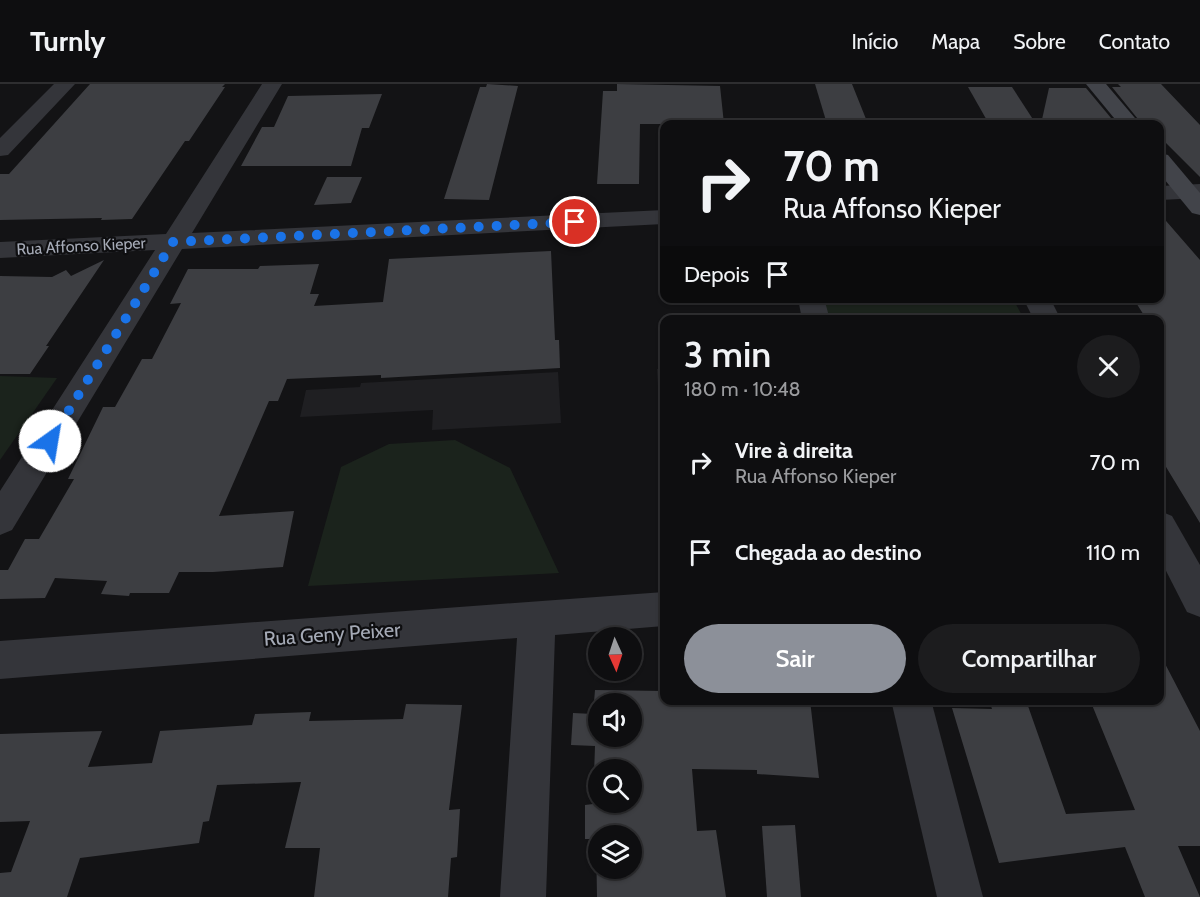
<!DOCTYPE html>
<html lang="pt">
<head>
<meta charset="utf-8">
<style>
	:root { --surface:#0e0e10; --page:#1c1c1e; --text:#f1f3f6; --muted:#9b9c9f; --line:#2e2e30; --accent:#8c9099 }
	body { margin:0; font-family:Cabin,sans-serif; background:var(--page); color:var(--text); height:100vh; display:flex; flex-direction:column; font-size:22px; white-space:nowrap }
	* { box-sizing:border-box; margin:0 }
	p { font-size:20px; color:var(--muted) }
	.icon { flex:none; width:33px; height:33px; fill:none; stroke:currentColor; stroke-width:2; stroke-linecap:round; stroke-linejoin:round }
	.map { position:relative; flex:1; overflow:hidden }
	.panel { position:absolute; left:660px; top:231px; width:504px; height:390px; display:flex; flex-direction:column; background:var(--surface); border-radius:12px; box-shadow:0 2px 4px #0004,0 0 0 2px var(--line) }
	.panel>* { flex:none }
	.guide { position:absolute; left:660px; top:36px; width:504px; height:183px; border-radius:12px; box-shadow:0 2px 4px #0004,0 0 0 2px var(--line); background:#0e0e10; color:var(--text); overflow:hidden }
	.needle { width:39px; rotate:177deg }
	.controls { position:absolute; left:588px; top:543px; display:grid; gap:12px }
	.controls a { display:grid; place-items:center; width:54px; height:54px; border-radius:50%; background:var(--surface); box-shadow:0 2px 4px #0004,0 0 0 2px var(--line); font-size:30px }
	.pin { position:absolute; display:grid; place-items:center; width:51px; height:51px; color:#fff; margin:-26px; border:3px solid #fff; border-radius:50%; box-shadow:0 2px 6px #0007 }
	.me { position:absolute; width:66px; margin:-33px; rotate:32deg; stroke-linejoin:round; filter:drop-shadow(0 0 4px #0008) }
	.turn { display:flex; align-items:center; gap:21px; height:126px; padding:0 24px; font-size:27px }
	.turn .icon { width:78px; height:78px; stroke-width:2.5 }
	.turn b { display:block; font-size:42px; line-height:51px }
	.then { display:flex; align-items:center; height:57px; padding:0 24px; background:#0003; gap:12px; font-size:22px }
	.round { display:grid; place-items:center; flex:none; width:63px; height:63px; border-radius:32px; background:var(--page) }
	.overview { display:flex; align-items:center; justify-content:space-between; height:102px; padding:0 24px }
	h1 { font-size:36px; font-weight:600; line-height:45px }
	.cta { display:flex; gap:12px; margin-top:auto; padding:12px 24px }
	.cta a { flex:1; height:69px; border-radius:36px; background:var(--accent); color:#fff; font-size:24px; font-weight:600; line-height:69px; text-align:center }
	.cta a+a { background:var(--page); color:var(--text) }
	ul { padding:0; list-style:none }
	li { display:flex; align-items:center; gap:18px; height:90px; padding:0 24px }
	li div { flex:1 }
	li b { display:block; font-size:22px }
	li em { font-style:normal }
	header { display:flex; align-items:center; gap:36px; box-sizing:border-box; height:84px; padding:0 30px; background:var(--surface); border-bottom:2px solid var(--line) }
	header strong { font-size:28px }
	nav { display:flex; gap:33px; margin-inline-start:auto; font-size:21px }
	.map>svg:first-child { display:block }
	.built { fill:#1f1f22 }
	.green { fill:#1b231c }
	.building { fill:#3d3e42; fill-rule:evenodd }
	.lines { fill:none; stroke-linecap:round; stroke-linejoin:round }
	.street { fill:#34353a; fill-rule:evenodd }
	.secondary { fill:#42444a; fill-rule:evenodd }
	.route { stroke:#1a73e8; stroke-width:10; stroke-dasharray:0 18 }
	.labels { text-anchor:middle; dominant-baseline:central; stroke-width:4.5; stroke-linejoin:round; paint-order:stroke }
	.far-street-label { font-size:16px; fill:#a5aab6; stroke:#0e0e10 }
	.street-label { font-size:20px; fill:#a5aab6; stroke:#0e0e10 }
</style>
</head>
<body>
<header>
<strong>Turnly</strong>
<nav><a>Início</a><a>Mapa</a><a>Sobre</a><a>Contato</a></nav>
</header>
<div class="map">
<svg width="1200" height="813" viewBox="0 0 1200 813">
	<rect width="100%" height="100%" fill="#131315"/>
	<!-- built -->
	<g class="built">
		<path d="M657,285H664V402Z"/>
		<path d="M558,288L561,339L432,346L433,326L300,333L306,306L360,303L361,299Z"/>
	</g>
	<!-- green -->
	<g class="green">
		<path d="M813,215H1013L1024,235H818Z"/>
		<path d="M0,292L57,294L0,376Z"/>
		<path d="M455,356L510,384L559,489L308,502L341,383L389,360Z"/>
	</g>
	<!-- building -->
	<g class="building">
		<path d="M90,0H225L222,3H225L189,57H185L132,135L101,136L102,134L0,136V90H9Z"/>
		<path d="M487,0L518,2L489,116L444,115L480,3H486Z"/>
		<path d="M617,0L720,2L724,40H640L639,100H597L603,7H617Z"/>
		<path d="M815,0H852L868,40H827Z"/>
		<path d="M1118,0H1161L1200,41V93L1160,53V40H1142L1112,3H1121Z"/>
		<path d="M968,3H1012L1036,40H989Z"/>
		<path d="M1049,4H1086L1116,40H1041Z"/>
		<path d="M382,10L369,44H362L351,82H241L262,43H274L288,12Z"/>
		<path d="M327,93H362L351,119L314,121Z"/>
		<path d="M1160,130L1200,176V439L1160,373V236H1147L1133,214H1160Z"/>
		<path d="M551,167L555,256H559L560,284L381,294V291L287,295L278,317H269L219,432L294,427L283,483L213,488H179L169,509H130L129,512L101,510L107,497L55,494L45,514L0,515V486H8L25,455H39L74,395H68L103,323H115L142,275H152L181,219L170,220L188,185H258L260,182L319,180L310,210H319L314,222L383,218L389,175Z"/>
		<path d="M104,176L46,262H49L30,290H0V192L52,193L66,186L71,192Z"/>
		<path d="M1160,570L1200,647V762H1178L1200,813H1145L1125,763L999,779L952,624L992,625L991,622H1028L1066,730L1135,726L1090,616H1160Z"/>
		<path d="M595,606L664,607V616H810L819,694L757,690V686L692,685L697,747L716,746L726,813H597L596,755H585V721L593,720L595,662L571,661L573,629L593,630ZM598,620H632V652H598ZM598,686H632V718H598ZM598,752H632V784H598Z"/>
		<path d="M406,620L462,621L449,726L460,725L457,773L451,774L448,813H314L320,764H285L301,698L217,701L209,737L203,738L199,759L80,774L67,813H0V789L11,788L30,737L0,738V650L102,647L88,683L152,679L160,647L252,641L255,630L311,628L309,637L403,635Z"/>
		<path d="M795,741L801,813H767L762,742Z"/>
	</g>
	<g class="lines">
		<!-- street -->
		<g class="street">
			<path d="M54,0H75L8,71L0,72V54Z"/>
			<path d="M262,0H282L192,149L664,126V140L182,165L12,446L0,451V407L155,166L0,174V158L166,150Z"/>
			<path d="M1200,100V114L1160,116V102Z"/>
			<path d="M798,214H824L830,236H802Z"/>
			<path d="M1023,214H1050L1061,236H1034Z"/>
			<path d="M1160,427L1172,432L1200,481V533L1187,528L1160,475Z"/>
			<path d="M664,508V542L555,551L546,813H500L517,554L0,595V557Z"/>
			<path d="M891,616H931L983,813H937Z"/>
		</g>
		<!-- secondary -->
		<g class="secondary">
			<path d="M1086,0H1106L1140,40H1119Z"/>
			<path d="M1160,69L1168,71L1200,109V131L1192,129L1160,90Z"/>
		</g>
	</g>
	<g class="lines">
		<!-- route -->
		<path class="route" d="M50,357L173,158L575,138"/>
	</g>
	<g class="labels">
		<!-- far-street labels -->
		<g class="far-street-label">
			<text transform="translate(81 162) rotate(-3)">Rua Affonso Kieper</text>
		</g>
		<!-- street labels -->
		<g class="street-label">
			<text transform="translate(332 550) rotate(-4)">Rua Geny Peixer</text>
		</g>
	</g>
</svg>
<div class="controls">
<a><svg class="needle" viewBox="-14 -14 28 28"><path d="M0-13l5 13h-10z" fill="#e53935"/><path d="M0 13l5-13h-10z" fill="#9b9c9f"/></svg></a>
<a><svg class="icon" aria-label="sound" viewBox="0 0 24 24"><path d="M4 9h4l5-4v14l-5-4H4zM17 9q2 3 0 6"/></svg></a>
<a><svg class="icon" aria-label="search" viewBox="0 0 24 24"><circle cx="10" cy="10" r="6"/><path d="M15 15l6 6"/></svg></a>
<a><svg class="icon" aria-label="layers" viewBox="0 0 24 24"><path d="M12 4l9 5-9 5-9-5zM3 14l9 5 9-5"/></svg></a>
</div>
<div class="pin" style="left:575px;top:138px;background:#d93025"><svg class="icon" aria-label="arrive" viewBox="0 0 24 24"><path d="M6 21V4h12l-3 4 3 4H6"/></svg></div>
<svg class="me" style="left:50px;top:357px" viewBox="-20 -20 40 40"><circle r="19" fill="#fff"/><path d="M0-13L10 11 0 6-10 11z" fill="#1a73e8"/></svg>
<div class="guide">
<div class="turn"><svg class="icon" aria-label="right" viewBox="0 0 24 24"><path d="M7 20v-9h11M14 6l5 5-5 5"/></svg><div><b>70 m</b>Rua Affonso Kieper</div></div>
<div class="then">Depois<svg class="icon" aria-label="arrive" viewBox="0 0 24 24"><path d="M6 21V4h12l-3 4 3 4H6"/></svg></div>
</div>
<section class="panel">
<div class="overview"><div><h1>3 min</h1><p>180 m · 10:48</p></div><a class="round"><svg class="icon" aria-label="close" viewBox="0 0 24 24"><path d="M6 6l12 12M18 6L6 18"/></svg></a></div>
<ul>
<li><svg class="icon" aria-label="right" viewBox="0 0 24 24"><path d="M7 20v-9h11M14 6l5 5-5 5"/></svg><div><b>Vire à direita</b><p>Rua Affonso Kieper</p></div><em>70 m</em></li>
<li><svg class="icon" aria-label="arrive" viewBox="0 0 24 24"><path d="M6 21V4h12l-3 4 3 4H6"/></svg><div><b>Chegada ao destino</b></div><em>110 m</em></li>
</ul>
<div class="cta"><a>Sair</a><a>Compartilhar</a></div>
</section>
</div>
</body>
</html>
